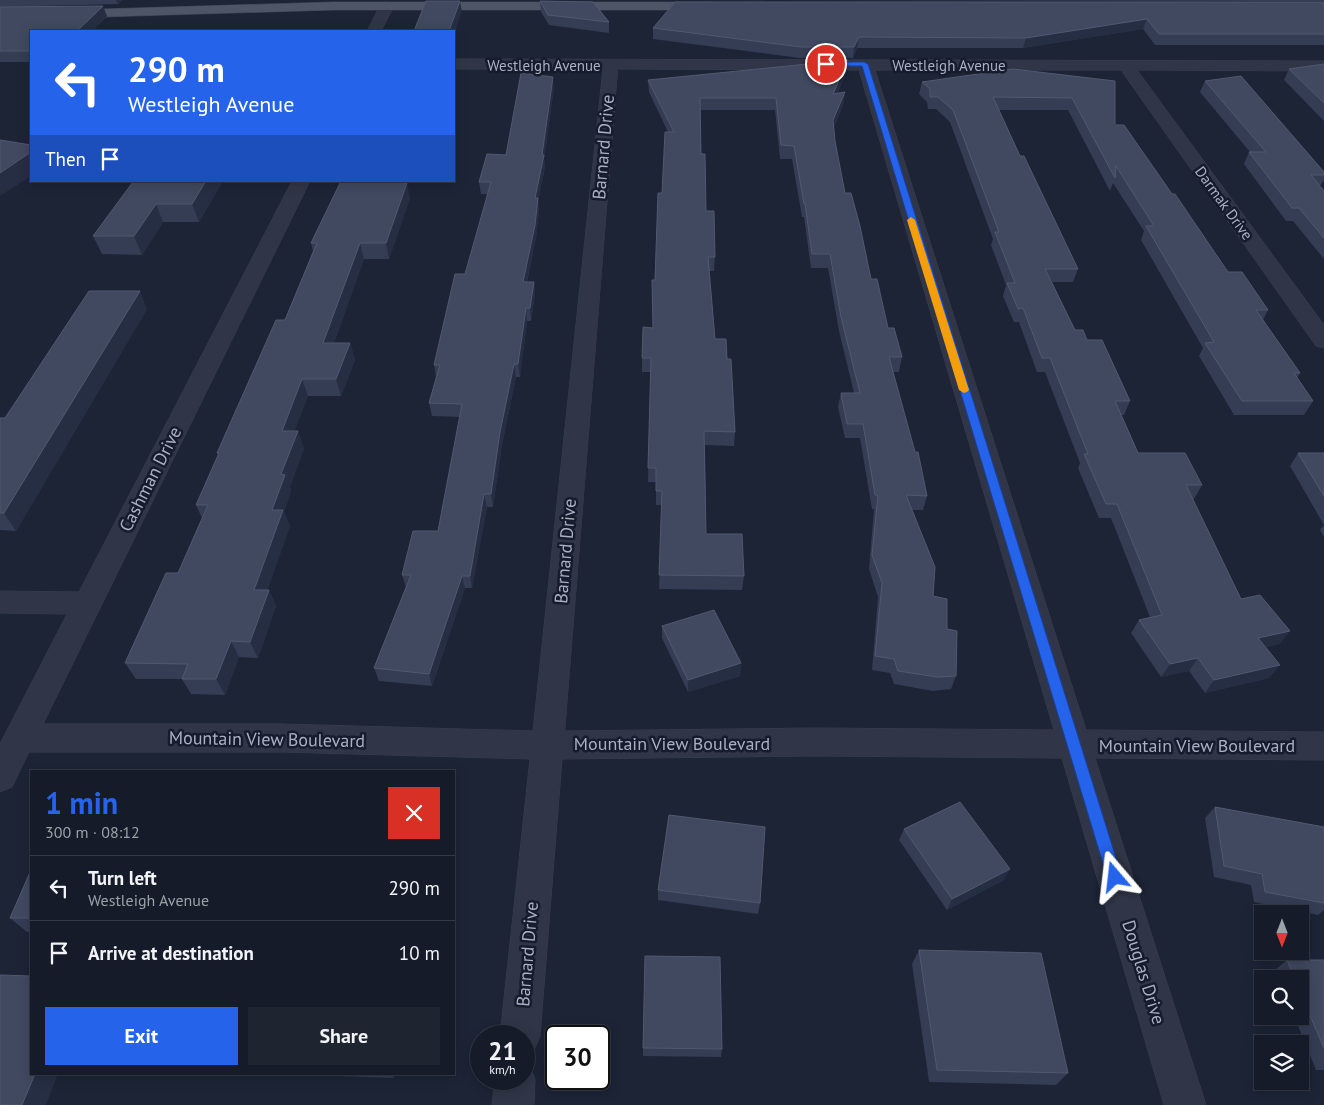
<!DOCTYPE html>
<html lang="en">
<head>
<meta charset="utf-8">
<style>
	:root { --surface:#151b28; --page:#1e2430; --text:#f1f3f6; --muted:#9da1a8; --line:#343945; --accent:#2563eb }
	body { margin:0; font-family:"PT Sans",sans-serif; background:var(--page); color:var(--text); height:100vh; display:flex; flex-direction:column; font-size:19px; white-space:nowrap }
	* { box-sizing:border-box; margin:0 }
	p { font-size:16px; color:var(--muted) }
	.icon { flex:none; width:28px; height:28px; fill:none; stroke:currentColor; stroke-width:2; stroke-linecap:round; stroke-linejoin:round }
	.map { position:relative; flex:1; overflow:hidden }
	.side { position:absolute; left:30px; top:770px; width:425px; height:305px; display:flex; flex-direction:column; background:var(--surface); border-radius:0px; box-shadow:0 2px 12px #0003,0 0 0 1px var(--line) }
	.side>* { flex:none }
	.hud { position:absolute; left:30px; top:30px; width:425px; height:152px; border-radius:0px; box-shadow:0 2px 12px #0003,0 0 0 1px var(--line); background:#2563eb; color:#fff; overflow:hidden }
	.needle { width:32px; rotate:180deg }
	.buttons { position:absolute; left:1254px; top:905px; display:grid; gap:10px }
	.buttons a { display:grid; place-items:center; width:55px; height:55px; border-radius:0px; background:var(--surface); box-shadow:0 2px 12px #0003,0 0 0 1px var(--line); font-size:25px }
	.speed { position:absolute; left:470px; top:1025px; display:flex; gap:10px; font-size:25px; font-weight:700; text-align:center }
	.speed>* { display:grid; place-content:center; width:65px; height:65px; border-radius:50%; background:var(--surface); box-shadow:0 2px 12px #0003,0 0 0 1px var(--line); line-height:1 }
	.speed small { font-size:12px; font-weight:400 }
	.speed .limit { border:2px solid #111; border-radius:8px; background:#fff; color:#111 }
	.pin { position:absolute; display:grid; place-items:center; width:42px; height:42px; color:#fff; margin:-21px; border:2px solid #fff; border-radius:50%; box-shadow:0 1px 5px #0007 }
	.me { position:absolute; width:55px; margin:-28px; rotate:343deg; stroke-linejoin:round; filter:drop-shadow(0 0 4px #0008) }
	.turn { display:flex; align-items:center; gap:18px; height:105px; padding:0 15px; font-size:22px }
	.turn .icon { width:65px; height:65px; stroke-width:2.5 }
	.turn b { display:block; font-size:35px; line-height:42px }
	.then { display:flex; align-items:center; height:48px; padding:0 15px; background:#0003; gap:10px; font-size:19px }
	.round { display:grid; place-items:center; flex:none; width:52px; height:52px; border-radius:0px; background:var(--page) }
	.head { display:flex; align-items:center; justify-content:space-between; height:85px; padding:0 15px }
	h1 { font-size:30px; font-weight:600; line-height:38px; color:var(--accent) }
	.action { display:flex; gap:10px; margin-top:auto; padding:10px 15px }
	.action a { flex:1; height:58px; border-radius:0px; background:var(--accent); color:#fff; font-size:20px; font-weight:600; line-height:58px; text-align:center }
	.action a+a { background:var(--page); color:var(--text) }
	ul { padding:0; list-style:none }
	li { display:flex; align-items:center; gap:15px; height:65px; padding:0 15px; border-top:1px solid var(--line) }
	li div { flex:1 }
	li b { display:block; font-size:19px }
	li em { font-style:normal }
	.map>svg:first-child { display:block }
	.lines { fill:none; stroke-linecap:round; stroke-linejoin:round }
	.minor-casing { stroke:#394050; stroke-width:1 }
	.major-casing { stroke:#394050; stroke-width:1 }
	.minor { fill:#303647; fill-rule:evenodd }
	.major { fill:#4d5567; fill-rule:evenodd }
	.wall { fill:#343d54 }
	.shaded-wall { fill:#252e43 }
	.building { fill:#404960; stroke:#515970 }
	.route { fill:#2563eb; stroke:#184099 }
	.slow { fill:#f59e0b }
	.labels { text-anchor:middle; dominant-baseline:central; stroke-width:5; stroke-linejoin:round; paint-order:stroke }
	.far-street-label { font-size:15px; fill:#a9b0c5; stroke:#161c2b }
	.street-label { font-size:18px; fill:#a9b0c5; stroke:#161c2b }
</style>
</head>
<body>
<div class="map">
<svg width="1324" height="1105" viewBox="0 0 1324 1105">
	<rect width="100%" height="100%" fill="#1c2436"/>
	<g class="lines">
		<defs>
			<g id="minor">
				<path d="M387,2L392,3L394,6L381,31H367L380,6L382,3Z"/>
				<path d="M454,59L1324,61V71L1137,70L1324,325V348L1316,346L1121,70H875L1086,730L1324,732V760L1095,758L1206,1105H1164L1062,758L816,756L562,759L540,1036L534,1050L524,1054V1036H500L530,759L283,752H29L12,787L0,792V744L67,614L0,613V591L79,592L292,181H310L43,724H283L533,731L603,69H454ZM618,69L859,70L1054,730L816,728L565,731Z"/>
				<path d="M524,1062L529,1065L535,1079L534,1105H492L495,1079H524Z"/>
			</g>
			<path id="major" d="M333,2H710L715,3L717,6L715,9L710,10H333L101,17L0,16V8L101,9Z"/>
		</defs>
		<!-- minor casing -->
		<use href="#minor" class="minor-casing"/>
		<!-- major casing -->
		<use href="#major" class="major-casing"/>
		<!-- minor -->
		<use href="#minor" class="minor"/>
		<!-- major -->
		<use href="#major" class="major"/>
	</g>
	<!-- wall -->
	<g class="wall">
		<path d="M0,0H122L118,4L0,7Z"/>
		<path d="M684,0H1324V1Z"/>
		<path d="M540,1L609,22V33L549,25L541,12Z"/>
		<path d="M1324,2V45H1155L1143,29L1023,48H857L853,58H800L653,39V28Z"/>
		<path d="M0,7L107,16L92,31H31V62H0Z"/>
		<path d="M848,60L846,73L837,94L845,92L843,105L834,127L835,141L845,193L871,279L888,328L902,357L899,372H893L927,496L923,510H912L933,596L947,629L956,676L951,689L933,691L894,684L890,673L872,670L878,597L869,569L874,509H872L860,438H845L838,407L841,393H854L839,331L828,268H811L804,217H802L792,159H780L775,110H700L701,154L706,211L715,257L714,271H709L715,339L727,359L735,432L734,446L705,445L706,534L744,576L742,590L659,589L662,505H656V482H648L651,372H642V358L653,328L655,280L668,132L649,92L648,80Z"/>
		<path d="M1324,64V121L1284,80L1289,69Z"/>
		<path d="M1115,81V125L1172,194L1228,272L1268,310L1263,320L1300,373L1297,378L1313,401L1304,415H1234L1199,356L1203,348L1141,240L1144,231L1113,183L1110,191L1068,110H999L1020,156L1078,269L1073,282H1052L1075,330L1087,340L1130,401L1124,415H1121L1138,453L1202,485L1194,499H1192L1241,599L1290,631L1279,644L1266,647L1280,665L1269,678L1205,693L1189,671L1161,677L1131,633L1139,620L1150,617L1111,518H1099L1078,468L1080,463L1045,372H1037L1019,322H1014L1003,296L1006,285L991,245L993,239L950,122L936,109H928L927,102L919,94L922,82Z"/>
		<path d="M1205,81L1324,172V180L1320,186L1324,191V259L1293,221H1286L1244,164L1249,152H1250L1200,92Z"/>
		<path d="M554,88L544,159L545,167L538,201L539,210L536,238L527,282H534L535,294L531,321H527L520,377H516L502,445L493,507H487L472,588H465L432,686L379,681L374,668L406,587L402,575L438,531L460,417L432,416L429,403L436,377L434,365L465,274L488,194H481L479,182L506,155Z"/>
		<path d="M147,181H223L199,222H163L142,255L102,254L93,236Z"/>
		<path d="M341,181H403V183L410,198L389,259H364L334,343H350L355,360L341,396H308L294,431L304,448L290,487L291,491L284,512L290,526L267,590H269L276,606L258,658L239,657L225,695L191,694L182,679H136L125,663L178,573L202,518L196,505L218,455L217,453L285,320L313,251L311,243Z"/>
		<path d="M147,309L16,531L0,530V418H5Z"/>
		<path d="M1298,453H1324V537L1320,530L1324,525L1290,466Z"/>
		<path d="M662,626L741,663L740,676L688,692L662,638Z"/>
		<path d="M1215,807L1324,827V910L1318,915L1254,902L1251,885L1214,877L1205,818Z"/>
		<path d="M904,829L1004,880L947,910L899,840Z"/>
		<path d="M31,870V932H27L10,918Z"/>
		<path d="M658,890L760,903L758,914L658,900Z"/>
		<path d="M919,950L1068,1073L1056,1085L929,1082L912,964Z"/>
		<path d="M1287,960H1324V1070H1316L1294,1016H1300V979H1278L1275,970Z"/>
		<path d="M643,1048L722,1049L721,1057L643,1056Z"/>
		<path d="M307,1074H394V1078L308,1075Z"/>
	</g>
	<!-- shaded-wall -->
	<g class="shaded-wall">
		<path d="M116,0H122L118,4Z"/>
		<path d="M460,1L462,12L454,34V31H449Z"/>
		<path d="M103,6L107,16L92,31H77Z"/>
		<path d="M1147,19L1143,29L1023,48L1026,38Z"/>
		<path d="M859,37L857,48L853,58L854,47Z"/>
		<path d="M848,60L846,73L831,107L833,94Z"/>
		<path d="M553,77L554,88L544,159L545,167L538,201L539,210L536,238L524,294L523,282Z"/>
		<path d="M845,92L843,105L831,133L833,120Z"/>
		<path d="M31,152V176L0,196V173Z"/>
		<path d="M206,181H223L199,222L192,204Z"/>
		<path d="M407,183L410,198L389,259L386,243Z"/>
		<path d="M156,204L163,222L142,255L134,236Z"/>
		<path d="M360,243L364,259L328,359L323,343Z"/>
		<path d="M534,282L535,294L531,321L530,308Z"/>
		<path d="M140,291L147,309L16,531L4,513Z"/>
		<path d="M526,308L527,321L520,377L518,364Z"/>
		<path d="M350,343L355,360L341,396L336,379Z"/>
		<path d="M514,364L516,377L502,445L493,507L491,494L500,432Z"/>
		<path d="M302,379L308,396L288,448L282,431Z"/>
		<path d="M298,431L304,448L290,487L291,491L284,512L290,526L262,606L254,590L272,510L281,474Z"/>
		<path d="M484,494L487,507L472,588L470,576Z"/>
		<path d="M462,576L465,588L432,686L429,674Z"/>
		<path d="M269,590L276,606L258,658L250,642Z"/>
		<path d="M1290,631L1279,644L1248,651L1258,638Z"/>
		<path d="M231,641L239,657L225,695L216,679Z"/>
		<path d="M1198,658L1189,671L1161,677L1170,664Z"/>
		<path d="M741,663L740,676L688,692V680Z"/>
		<path d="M1280,665L1269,678L1205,693L1214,680Z"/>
		<path d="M1010,869L1004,880L947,910L952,899Z"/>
		<path d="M35,1074H58L46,1105H22Z"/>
		<path d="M390,1074H394V1078Z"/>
	</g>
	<!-- building -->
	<g class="building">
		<path d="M426,1H460L449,31H414Z"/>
		<path d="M540,1L593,2L609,22L548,15Z"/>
		<path d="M675,2H1324V34H1159L1147,19L1026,38L859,37L854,47H801L653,28Z"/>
		<path d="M103,6L77,31H31V51H0V7Z"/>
		<path d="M848,60L833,94L845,92L833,120L835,141L845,193H851L860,226L871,279H877L888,328H894L902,357H889L915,452H918L927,496L906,495L935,567L933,596L947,599V629L957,631L956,676L937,677L898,671L894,659L875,656L882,583L872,555L878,495H875L863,424H847L841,393H860L841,317L830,254H812L805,204H804L794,146L781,145L776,98H700L701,154H705L706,211H714L715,257H708L715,339H726L727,359H731L735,432L704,431L706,534H742L744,576L659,575L662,491H656V468H648L651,358H642L643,327L653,328L652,280H655L658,193H662L665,132H674L648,80Z"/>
		<path d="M1324,64V103L1289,69Z"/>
		<path d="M1013,69L1115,81V125H1124L1172,194H1175L1228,272H1242L1268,310H1256L1300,373H1294L1313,401H1242L1205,343L1214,342L1146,226H1154L1116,166L1115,178L1072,98L993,97L1020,156H1024L1078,269H1045L1075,330H1083L1087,340H1102L1130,401H1115L1138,453H1185L1202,485H1186L1241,599L1260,595L1290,631L1258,638L1280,665L1214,680L1198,658L1170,664L1139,620L1162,615L1117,504H1106L1084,454H1088L1050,358H1042L1023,308L1018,309L1007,283H1015L995,232H999L953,110L938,97H930V89L922,82Z"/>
		<path d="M521,73L553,77L542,155H544L535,198H538L535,225L523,282H534L530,308H526L518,364H514L500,432L491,494H484L470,576H462L429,674L374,668L411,575H402L413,531H438L462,404L429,403L440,365H434L455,274H465L491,182H479L487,154L506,155Z"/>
		<path d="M1241,76L1324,172V175H1311L1324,191V238L1299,208H1292L1249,152H1266L1205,81Z"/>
		<path d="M0,140L31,145V152L0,173Z"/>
		<path d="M147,181H206L192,204H156L134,236H93L133,182Z"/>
		<path d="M341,181H395L394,182L407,183L386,243H360L323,343H350L336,379H302L282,431H298L281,474L285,475L272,510H283L254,590H269L250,642L231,641L216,679H182L188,664L125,663L166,573H178L208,505H196L219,453H217L276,320H285L317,243H311Z"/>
		<path d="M89,291H140L4,513H0V418H5Z"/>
		<path d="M1298,453H1324V496Z"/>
		<path d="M714,610L741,663L688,680L662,626Z"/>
		<path d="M960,802L1010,869L952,899L904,829Z"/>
		<path d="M1215,807L1324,827V903L1265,892L1262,874L1224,866Z"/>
		<path d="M669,815L765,827L760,903L658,890Z"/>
		<path d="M31,870V918H10Z"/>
		<path d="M919,950L1041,953L1068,1073L937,1070Z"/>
		<path d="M645,956L720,957L722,1049L643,1048Z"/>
		<path d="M1287,960H1324V1048L1300,992V979H1295Z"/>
		<path d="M0,975L31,976V1074H35L22,1105H0Z"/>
	</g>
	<!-- route -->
	<path class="route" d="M826,62H864L868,64L1122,877L1120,882L1115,884L1109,882L1107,877L862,66H823V63Z"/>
	<!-- slow -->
	<path class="slow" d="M911,217L915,220L969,390L967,392L964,393L959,390L907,220Z"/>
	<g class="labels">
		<!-- far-street labels -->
		<g class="far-street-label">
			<text x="544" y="65">Westleigh Avenue</text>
			<text x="949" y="65">Westleigh Avenue</text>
			<text transform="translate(1224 203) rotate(54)">Darmak Drive</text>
		</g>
		<!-- street labels -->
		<g class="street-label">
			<text transform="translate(603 147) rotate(-85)">Barnard Drive</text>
			<text transform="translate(150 479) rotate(-63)">Cashman Drive</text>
			<text transform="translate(565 551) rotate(-85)">Barnard Drive</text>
			<text transform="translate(267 739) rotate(1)">Mountain View Boulevard</text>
			<text x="672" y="743">Mountain View Boulevard</text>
			<text x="1197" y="745">Mountain View Boulevard</text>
			<text transform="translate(527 954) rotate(-85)">Barnard Drive</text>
			<text transform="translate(1144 972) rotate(73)">Douglas Drive</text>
		</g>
	</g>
</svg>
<div class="buttons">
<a><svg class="needle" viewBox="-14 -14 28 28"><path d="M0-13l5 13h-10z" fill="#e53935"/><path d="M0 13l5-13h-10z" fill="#9da1a8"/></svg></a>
<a><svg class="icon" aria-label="search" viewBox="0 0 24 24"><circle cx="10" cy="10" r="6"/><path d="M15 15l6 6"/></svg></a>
<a><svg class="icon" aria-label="layers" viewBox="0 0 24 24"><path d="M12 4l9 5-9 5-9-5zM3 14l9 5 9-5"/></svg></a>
</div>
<div class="speed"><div>21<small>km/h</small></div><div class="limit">30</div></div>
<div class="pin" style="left:826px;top:64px;background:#d93025"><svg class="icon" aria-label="arrive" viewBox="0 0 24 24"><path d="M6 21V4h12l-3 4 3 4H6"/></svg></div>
<svg class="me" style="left:1115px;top:877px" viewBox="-20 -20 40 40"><path d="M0-17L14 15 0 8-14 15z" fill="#2563eb" stroke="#fff" stroke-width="4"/></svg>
<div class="hud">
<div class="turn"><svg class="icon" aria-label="left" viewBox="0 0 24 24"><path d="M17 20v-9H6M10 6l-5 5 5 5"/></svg><div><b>290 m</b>Westleigh Avenue</div></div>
<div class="then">Then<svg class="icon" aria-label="arrive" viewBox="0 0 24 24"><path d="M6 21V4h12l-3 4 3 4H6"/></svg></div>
</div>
<section class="side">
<div class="head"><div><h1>1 min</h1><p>300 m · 08:12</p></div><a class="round" style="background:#d93025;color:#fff"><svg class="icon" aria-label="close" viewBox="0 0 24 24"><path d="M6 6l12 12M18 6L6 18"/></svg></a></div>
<ul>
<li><svg class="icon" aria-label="left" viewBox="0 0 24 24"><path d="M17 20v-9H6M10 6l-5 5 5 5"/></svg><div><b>Turn left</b><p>Westleigh Avenue</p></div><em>290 m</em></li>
<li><svg class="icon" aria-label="arrive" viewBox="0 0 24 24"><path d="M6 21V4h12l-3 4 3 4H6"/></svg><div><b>Arrive at destination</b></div><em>10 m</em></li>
</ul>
<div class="action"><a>Exit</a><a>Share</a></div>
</section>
</div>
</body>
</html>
